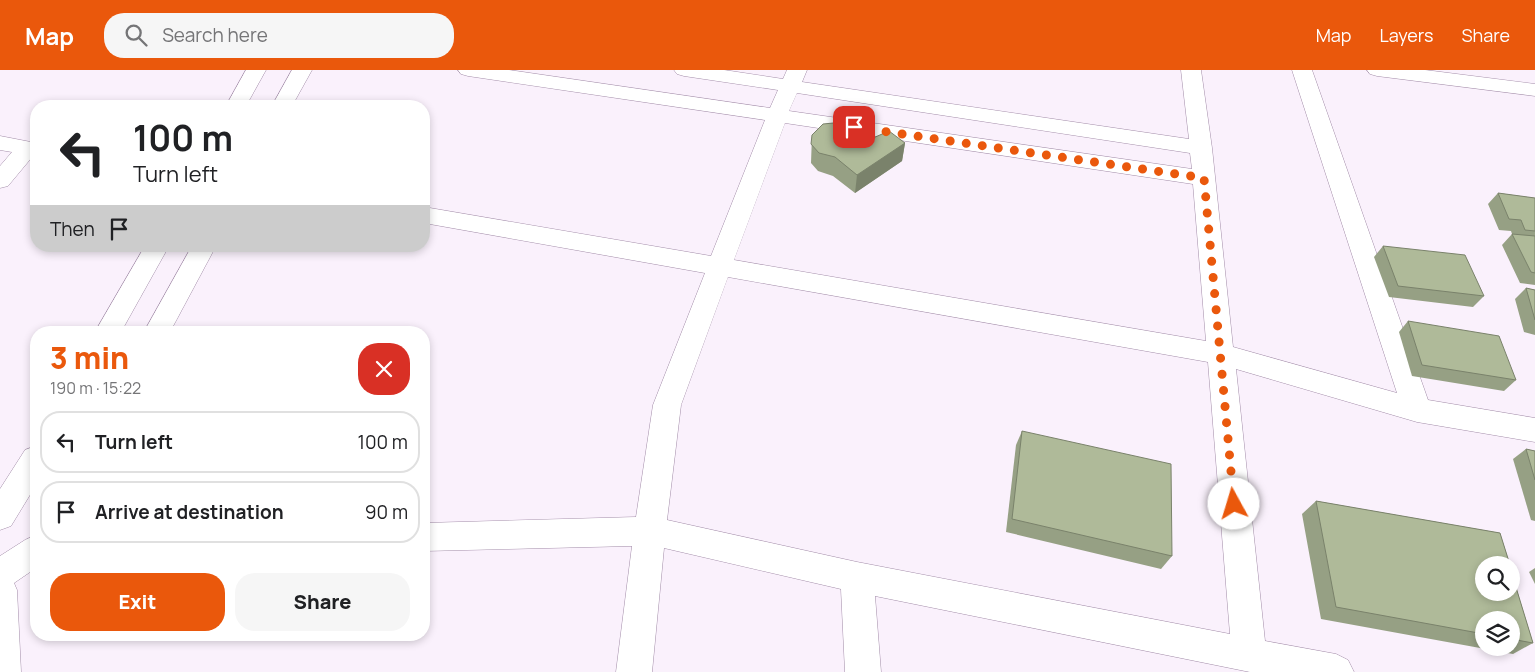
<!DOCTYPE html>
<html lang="en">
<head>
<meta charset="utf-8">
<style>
	:root { --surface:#fff; --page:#f6f6f6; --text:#202124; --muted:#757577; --line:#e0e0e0; --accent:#ea580c }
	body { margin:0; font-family:Manrope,sans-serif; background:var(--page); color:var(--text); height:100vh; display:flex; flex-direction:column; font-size:19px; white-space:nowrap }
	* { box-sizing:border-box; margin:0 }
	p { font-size:16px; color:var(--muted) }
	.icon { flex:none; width:28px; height:28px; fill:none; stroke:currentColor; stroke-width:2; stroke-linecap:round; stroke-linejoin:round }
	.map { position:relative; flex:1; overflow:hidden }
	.sheet { position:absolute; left:30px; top:256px; width:400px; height:315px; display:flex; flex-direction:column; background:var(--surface); border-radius:20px; box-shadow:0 2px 8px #0003 }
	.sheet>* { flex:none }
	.guide { position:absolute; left:30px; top:30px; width:400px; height:152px; border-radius:20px; box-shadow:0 2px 8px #0003; background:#fff; color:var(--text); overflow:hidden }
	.tools { position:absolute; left:1475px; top:486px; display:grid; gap:10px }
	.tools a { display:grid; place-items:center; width:45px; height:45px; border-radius:50%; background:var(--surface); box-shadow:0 2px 8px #0003; font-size:25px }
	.pin { position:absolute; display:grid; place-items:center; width:42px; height:42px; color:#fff; margin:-21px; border-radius:10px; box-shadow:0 2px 8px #0006 }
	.me { position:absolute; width:55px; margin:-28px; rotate:354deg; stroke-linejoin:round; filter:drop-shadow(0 0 4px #0008) }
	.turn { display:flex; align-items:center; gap:18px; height:105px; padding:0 20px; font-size:22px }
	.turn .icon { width:65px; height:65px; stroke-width:2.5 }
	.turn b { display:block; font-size:35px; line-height:42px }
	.then { display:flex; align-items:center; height:48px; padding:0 20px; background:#0003; gap:10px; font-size:19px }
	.round { display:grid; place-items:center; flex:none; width:52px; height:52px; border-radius:20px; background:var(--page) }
	.overview { display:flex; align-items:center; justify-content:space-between; height:85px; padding:0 20px }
	h1 { font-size:30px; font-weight:800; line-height:38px; color:var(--accent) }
	.action { display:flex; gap:10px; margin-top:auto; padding:10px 20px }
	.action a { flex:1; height:58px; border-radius:20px; background:var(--accent); color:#fff; font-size:20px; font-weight:800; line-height:58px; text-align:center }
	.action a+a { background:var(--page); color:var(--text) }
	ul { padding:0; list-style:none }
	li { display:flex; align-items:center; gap:15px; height:62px; margin:0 10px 8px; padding:0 10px; border:2px solid var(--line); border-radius:20px }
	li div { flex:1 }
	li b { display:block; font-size:19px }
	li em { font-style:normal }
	header { display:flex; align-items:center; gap:30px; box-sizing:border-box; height:70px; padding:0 25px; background:var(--accent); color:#fff }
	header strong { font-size:24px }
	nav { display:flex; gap:28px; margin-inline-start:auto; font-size:18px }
	.search { width:350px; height:45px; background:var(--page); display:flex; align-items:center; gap:12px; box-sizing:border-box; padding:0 18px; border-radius:20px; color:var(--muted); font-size:19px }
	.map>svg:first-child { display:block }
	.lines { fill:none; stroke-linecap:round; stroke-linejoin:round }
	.minor-casing { stroke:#a28ca8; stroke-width:1 }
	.minor { fill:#fff; fill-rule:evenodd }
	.wall { fill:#96a084; fill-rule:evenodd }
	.shaded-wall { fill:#7a826b }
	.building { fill:#afba99; stroke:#7a826b }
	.route { stroke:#ea580c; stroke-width:9; stroke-dasharray:0 16.2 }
</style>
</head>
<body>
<header>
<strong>Map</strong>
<div class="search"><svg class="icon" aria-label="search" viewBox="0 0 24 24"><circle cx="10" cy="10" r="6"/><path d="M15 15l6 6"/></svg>Search here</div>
<nav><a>Map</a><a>Layers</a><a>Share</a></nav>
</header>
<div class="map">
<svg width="1535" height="602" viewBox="0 0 1535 602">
	<rect width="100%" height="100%" fill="#faf1fc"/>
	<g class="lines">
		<defs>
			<g id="minor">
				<path d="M246,0H266L246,36H226Z"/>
				<path d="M292,0H312L292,36H272Z"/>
				<path d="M458,0H509L770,38L778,20L684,6L677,4L674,0H724L783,9L787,0H807L802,12L1189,69L1181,0H1201L1212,78L1233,277L1397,323L1292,0H1312L1428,330L1535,348V372L1417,352L1236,299L1265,571L1336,584L1348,590L1354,602H1250L875,526L881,602H845L841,519L664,478L652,602H616L632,476L424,481V453L636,447L653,335L705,203L424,153V137L711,186L765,50L468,6L461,4ZM797,23L1190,83L1192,99L789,41ZM785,53L1193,114L1206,271L734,190ZM728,207L1208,292L1230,564L857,492L667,450L681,335Z"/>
				<path d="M1367,0H1425L1535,14V26L1377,6L1370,4Z"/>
				<path d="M0,66L36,73V87L33,86L8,116L0,118V96L12,82L0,80Z"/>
				<path d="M145,176H169L121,262H95Z"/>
				<path d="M192,176H216L170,262H144Z"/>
				<path d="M36,376V415L11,456L0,460V419L25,380Z"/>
				<path d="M36,465V498L14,513L17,520L21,602H0V486L25,470Z"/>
			</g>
		</defs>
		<!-- minor casing -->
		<use href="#minor" class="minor-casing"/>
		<!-- minor -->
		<use href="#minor" class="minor"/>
	</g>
	<!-- wall -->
	<g class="wall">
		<path d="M812,65L873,68L905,73L902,91L855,123L833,106L818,101L811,93Z"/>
		<path d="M1498,123L1535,128V215L1520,213L1502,175L1512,164L1511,161L1499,160L1488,134Z"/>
		<path d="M1383,176L1484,226L1473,237L1389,227L1374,187Z"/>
		<path d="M1526,218L1535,220V265L1524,262L1515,229Z"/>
		<path d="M1408,251L1516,310L1504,321L1412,306L1399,262Z"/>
		<path d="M1022,361L1172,486L1161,499L1006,462L1016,375Z"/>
		<path d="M1526,379L1535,381V451L1531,450L1513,389Z"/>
		<path d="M1316,431L1500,463L1510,495H1484V522H1511V501L1533,573L1513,584L1321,549L1302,444ZM1484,550H1511V578H1484Z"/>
		<path d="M1535,498V514L1529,502Z"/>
	</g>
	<!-- shaded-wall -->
	<path class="shaded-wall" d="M905,73L902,91L855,123L857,105Z"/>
	<!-- building -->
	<g class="building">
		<path d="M844,52L873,68L889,61L905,73L857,105L835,87L819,83L811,74L812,65L823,54Z"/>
		<path d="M1498,123L1535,128V161L1525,160L1521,150L1509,149Z"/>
		<path d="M1512,164L1535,166V203L1531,202Z"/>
		<path d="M1383,176L1465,185L1484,226L1398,216Z"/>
		<path d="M1526,218L1535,220V250Z"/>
		<path d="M1408,251L1499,266L1516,310L1422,295Z"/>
		<path d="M1022,361L1171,394L1172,486L1012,449Z"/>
		<path d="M1526,379L1535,381V410Z"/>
		<path d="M1316,431L1500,463L1510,495H1484V522H1511V501L1533,573L1511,569V550H1484V564L1336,537Z"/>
	</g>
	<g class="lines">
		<!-- route -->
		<path class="route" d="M854,57L1204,108L1234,434"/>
	</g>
</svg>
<div class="tools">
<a><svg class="icon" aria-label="search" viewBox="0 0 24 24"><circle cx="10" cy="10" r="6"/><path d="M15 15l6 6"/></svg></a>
<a><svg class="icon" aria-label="layers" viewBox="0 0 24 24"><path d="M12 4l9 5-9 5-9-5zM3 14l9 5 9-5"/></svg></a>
</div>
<div class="pin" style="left:854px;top:57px;background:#d93025"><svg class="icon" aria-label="arrive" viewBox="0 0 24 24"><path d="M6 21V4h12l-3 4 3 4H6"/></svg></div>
<svg class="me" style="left:1234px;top:434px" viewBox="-20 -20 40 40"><circle r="19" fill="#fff"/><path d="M0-13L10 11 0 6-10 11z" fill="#ea580c"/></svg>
<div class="guide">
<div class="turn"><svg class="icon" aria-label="left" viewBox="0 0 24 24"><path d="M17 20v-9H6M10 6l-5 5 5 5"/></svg><div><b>100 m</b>Turn left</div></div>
<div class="then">Then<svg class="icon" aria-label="arrive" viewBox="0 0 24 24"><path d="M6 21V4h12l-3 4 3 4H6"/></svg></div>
</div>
<section class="sheet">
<div class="overview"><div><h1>3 min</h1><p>190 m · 15:22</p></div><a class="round" style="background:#d93025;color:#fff"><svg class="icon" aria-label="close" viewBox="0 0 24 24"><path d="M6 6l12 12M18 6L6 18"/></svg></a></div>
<ul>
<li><svg class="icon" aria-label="left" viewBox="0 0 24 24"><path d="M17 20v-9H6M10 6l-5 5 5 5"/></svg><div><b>Turn left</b></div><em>100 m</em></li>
<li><svg class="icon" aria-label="arrive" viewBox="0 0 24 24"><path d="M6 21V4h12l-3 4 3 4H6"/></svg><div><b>Arrive at destination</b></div><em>90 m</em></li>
</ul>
<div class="action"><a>Exit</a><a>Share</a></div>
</section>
</div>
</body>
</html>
